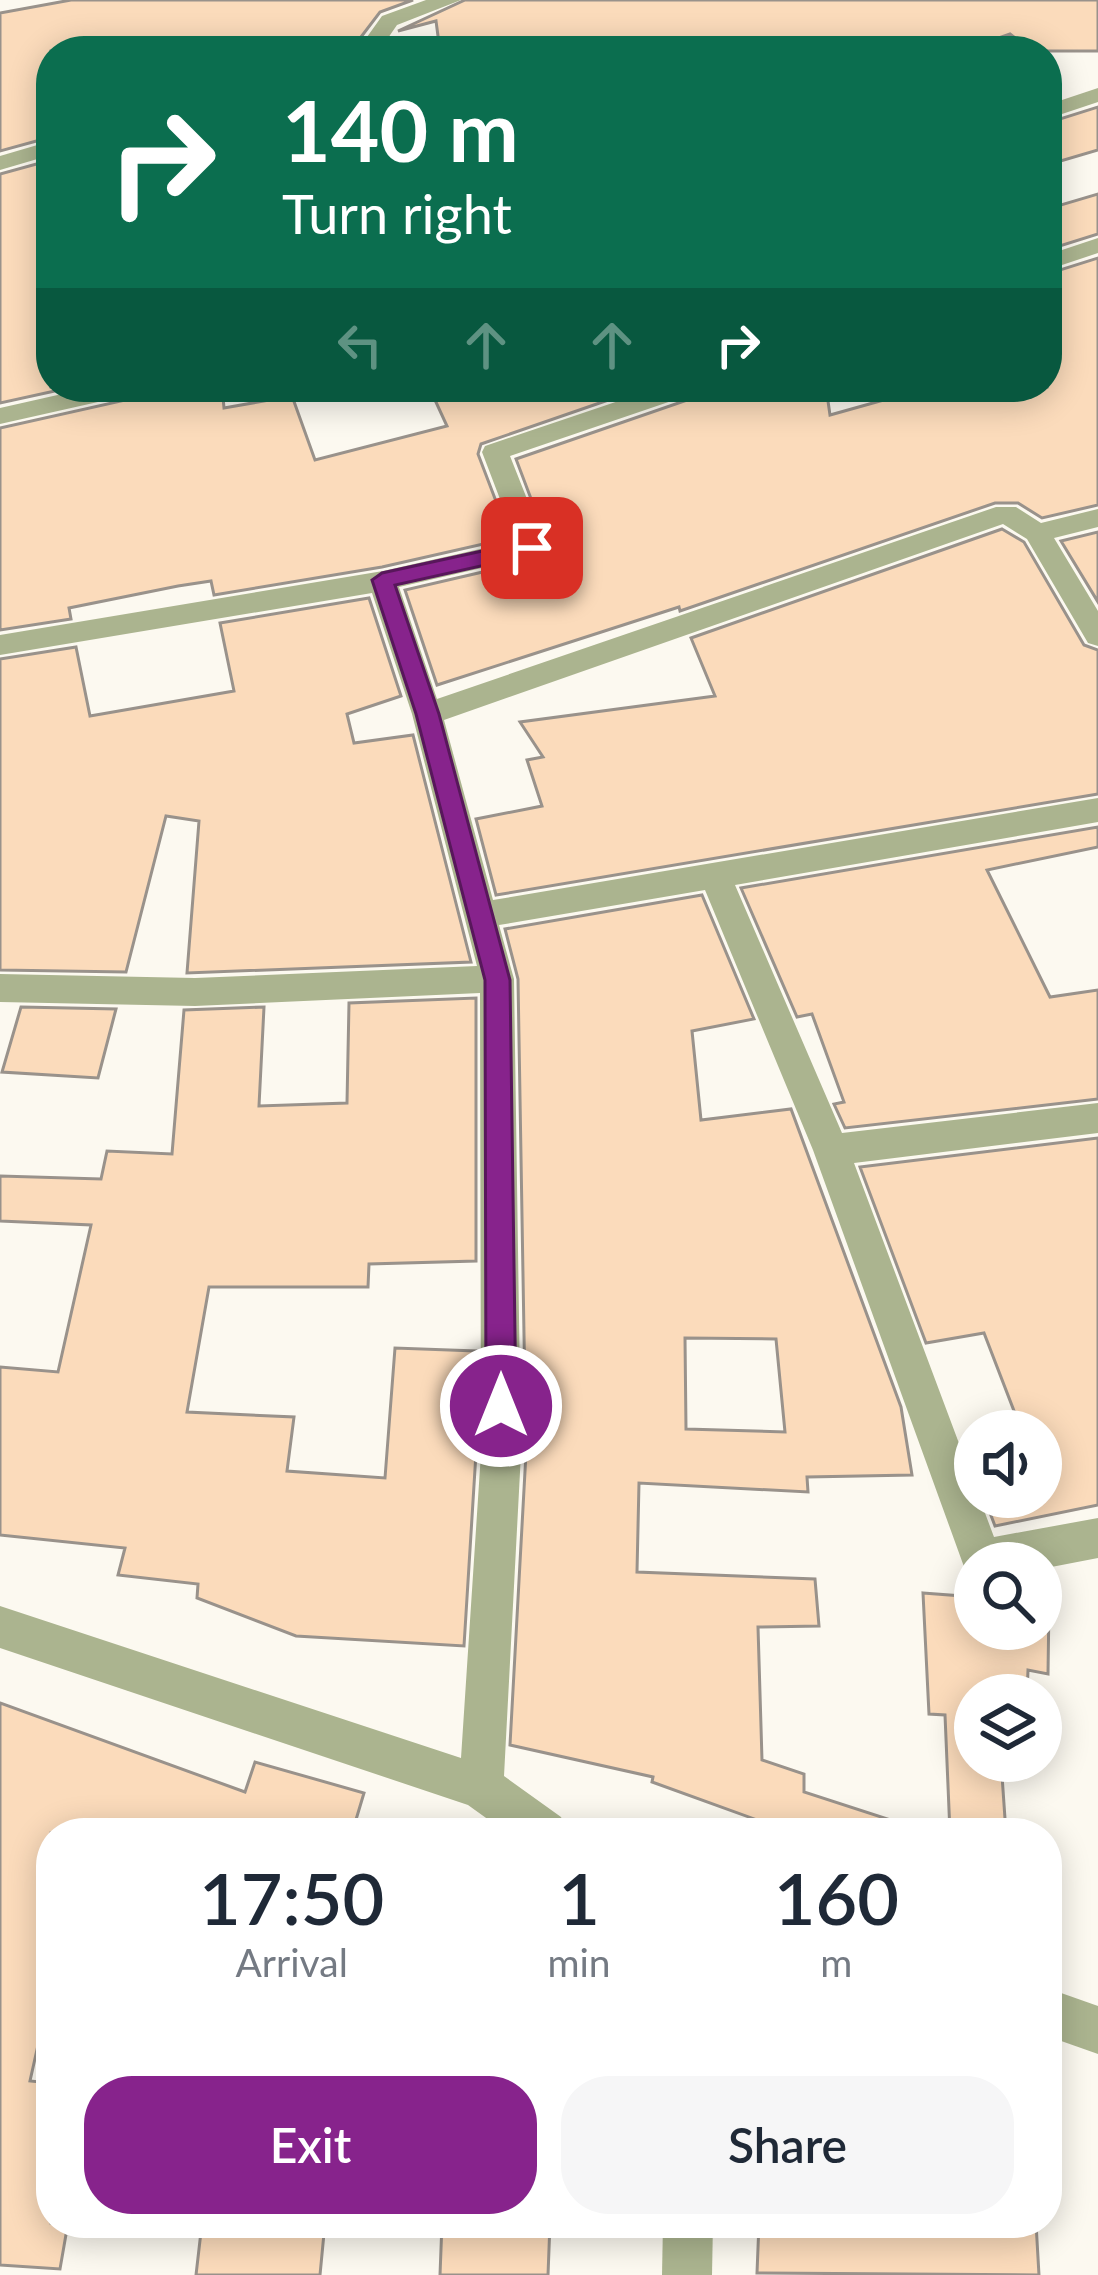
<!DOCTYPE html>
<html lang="en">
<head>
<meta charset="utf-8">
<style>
	:root { --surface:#fff; --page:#f6f6f7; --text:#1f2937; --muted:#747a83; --accent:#87238c }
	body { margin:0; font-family:Lato,sans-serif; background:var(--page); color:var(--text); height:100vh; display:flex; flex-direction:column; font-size:45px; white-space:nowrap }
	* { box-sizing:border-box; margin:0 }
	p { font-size:39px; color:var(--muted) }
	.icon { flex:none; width:66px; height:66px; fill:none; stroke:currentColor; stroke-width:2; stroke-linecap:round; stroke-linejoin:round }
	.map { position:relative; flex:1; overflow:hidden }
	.panel { position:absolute; left:36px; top:1818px; width:1026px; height:420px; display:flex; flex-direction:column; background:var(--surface); border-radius:48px; box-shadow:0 6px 30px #0003 }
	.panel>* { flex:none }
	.guide { position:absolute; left:36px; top:36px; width:1026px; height:366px; border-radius:48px; box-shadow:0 6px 30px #0003; background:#0b6e4f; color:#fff; overflow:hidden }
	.buttons { position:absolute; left:954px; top:1410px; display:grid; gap:24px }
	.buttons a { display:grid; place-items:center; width:108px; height:108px; border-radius:50%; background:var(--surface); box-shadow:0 6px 30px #0003; font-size:60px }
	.pin { position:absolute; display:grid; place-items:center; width:102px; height:102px; color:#fff; margin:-51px; border-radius:24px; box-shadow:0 6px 18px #0006 }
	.me { position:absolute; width:132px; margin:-66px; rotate:0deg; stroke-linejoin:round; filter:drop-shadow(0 0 9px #0008) }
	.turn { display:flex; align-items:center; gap:42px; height:252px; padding:0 48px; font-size:54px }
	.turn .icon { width:156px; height:156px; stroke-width:2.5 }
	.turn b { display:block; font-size:84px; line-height:102px }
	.lanes { display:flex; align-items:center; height:114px; padding:0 48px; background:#0003; justify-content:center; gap:60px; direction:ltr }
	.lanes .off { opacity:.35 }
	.eta { display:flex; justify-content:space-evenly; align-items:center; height:204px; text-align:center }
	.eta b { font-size:72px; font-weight:600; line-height:84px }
	.cta { display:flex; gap:24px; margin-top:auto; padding:24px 48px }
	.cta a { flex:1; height:138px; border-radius:48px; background:var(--accent); color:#fff; font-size:48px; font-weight:600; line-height:138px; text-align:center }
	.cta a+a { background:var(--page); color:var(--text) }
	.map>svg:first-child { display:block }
	.building { fill:#fbdbbb; stroke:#99928b; stroke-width:3; fill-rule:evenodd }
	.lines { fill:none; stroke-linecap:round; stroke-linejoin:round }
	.minor { fill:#abb48f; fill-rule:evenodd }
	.route { fill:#87238c; stroke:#58175b; stroke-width:3 }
</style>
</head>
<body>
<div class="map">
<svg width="1098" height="2275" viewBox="0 0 1098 2275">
	<rect width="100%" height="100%" fill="#fcf9f0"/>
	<!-- building -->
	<g class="building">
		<path d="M71,0H413L380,12L358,41L321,51H51V137L0,151V13Z"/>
		<path d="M465,0H1098V51H1032L1010,34L962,51H440L436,21L398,31Z"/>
		<path d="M1098,107V150L1047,165V123Z"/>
		<path d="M51,160V387H73L0,403V174Z"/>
		<path d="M1098,194V234L1047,250V209Z"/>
		<path d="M1098,258V505L1042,518L1018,503H995L680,611L679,607L437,685L405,590L543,558L550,549L516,459L696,397L703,387H826L830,415L930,387H1047V274Z"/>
		<path d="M146,387H222L224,408L292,396L315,460L447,426L429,387H646L481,444L478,454L510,538L382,567L214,595L211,581L178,586L69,608L71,619L0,630V428L139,397Z"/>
		<path d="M1002,529L1024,542L1084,645L1098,650V794L496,895L476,819L542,806L527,760L543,757L520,722L715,696L691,638Z"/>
		<path d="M1098,532V602L1061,541Z"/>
		<path d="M369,598L401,696L347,714L354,743L413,735L471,962L187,973L199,821L166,816L126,972L0,970V659L76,647L90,716L234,691L220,623Z"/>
		<path d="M1098,827V847L987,870L1050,997L1098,990V1099L845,1128L834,1104L844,1102L812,1014L797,1017L741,888Z"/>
		<path d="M702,895L754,1019L692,1031L701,1120L791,1109L901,1407L912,1475L807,1477L808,1492L639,1483L637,1572L815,1579L819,1626L758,1627L762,1760L804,1774V1792L903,1824L902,1833H793L652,1782L653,1777L510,1745L526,1453L518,979L505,929ZM685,1338L776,1339L785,1432L686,1429Z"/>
		<path d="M476,998V1261L369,1264L368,1287H209L187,1412L294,1417L287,1471L385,1478L395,1348L476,1351V1453L464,1646L296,1636L197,1598L198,1584L118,1575L125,1548L0,1535V1367L58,1372L91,1225L0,1221V1176L101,1179L107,1151L172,1154L184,1010L264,1007L259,1106L347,1103L349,1003Z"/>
		<path d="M21,1007L116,1009L98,1078L2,1072Z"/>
		<path d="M1098,1138V1505L995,1526L984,1497H1041V1431H1009L1021,1429L984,1333L926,1343L860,1167Z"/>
		<path d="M923,1593L975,1597V1629H1041V1601L1049,1602L1048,1674L1028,1670L1027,1695H975V1761H1001L1006,1833H950L945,1715L929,1714Z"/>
		<path d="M0,1703L245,1792L255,1762L364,1793L352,1833H51V1987L30,2081L51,2083V2223H68L60,2269L0,2265Z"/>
		<path d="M202,2223H325L320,2275H196Z"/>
		<path d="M442,2223H550L548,2275H440Z"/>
		<path d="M759,2223H1036L1039,2275L757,2273Z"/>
	</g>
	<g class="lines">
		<!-- minor -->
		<g class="minor">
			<path d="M426,0H461L397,25L379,51H357L382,16Z"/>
			<path d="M1098,88V102L1047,119V105Z"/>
			<path d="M51,141V155L0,170V156Z"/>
			<path d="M1098,238V253L1047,270V255Z"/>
			<path d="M93,387H142L138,393L0,424V408Z"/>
			<path d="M660,387H699L695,393L510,456L546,547L542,554L399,587L437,699L996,507H1016L1041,523L1098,509V527L1054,538L1098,611V646L1088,643L1027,539L1003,524L444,720L493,900L1098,798V822L735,885L842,1133L1098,1103V1133L854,1163L975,1486V1497H979L994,1537L1098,1518V1558L1041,1569V1563H975V1578L967,1575L813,1150L705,890L499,925L514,979L521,1453L504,1776L561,1817L568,1833H507L468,1805L0,1648V1606L461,1758L481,1453L480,993L195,1006L0,1002V974L195,978L477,966L412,714L372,593L0,655V635L383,571L516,541L482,452L485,446Z"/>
			<path d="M1047,1988L1098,2006V2054L1047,2036Z"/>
			<path d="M663,2223H713L712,2275H662Z"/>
		</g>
	</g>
	<!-- route -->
	<path class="route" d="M532,540L539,542V553L395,585L439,714L510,980L516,1406L512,1416L501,1420L490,1416L486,1406L485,980L416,714L372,580L382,573Z"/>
</svg>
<div class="buttons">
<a><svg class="icon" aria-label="sound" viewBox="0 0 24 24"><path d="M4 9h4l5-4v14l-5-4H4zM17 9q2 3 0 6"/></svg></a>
<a><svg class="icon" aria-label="search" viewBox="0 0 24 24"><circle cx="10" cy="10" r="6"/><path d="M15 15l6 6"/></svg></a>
<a><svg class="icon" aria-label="layers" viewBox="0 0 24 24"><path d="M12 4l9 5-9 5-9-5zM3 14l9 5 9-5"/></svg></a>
</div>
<div class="pin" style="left:532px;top:548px;background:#d93025"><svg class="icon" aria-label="arrive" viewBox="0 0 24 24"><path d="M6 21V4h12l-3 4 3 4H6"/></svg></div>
<svg class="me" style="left:501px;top:1406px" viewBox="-20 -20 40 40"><circle r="17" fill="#87238c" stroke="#fff" stroke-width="3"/><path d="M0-11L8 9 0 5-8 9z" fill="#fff"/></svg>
<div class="guide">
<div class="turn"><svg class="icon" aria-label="right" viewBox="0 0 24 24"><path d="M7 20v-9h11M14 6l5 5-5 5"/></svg><div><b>140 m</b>Turn right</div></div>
<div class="lanes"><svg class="icon off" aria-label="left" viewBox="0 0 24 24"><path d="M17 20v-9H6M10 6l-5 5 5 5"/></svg><svg class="icon off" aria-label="ahead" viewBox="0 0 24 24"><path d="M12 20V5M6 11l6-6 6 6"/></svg><svg class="icon off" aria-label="ahead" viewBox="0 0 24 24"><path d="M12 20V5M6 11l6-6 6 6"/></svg><svg class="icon" aria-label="right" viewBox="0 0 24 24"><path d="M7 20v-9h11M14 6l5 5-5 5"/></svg></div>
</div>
<section class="panel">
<div class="eta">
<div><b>17:50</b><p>Arrival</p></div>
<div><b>1</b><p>min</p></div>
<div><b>160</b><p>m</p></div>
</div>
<div class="cta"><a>Exit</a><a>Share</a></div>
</section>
</div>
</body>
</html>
